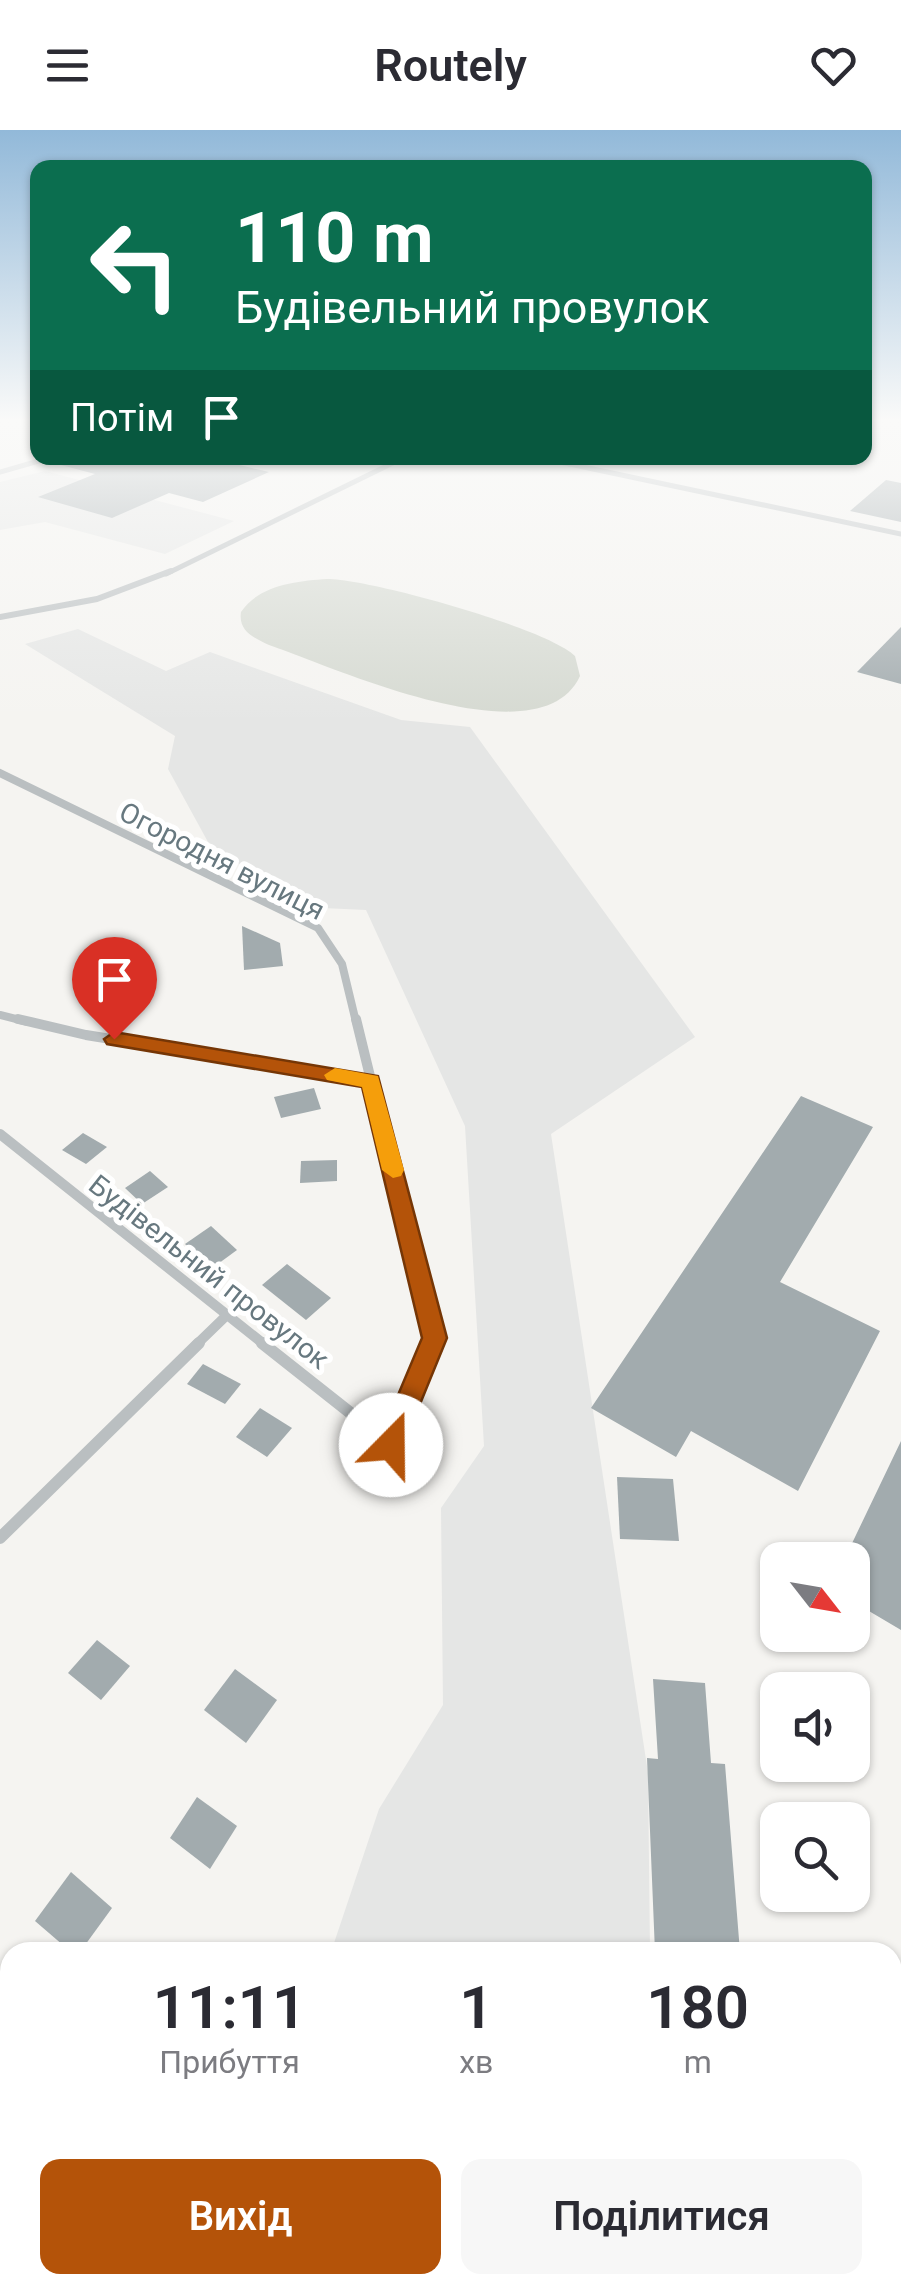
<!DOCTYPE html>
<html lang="uk">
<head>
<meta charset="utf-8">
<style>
	:root { --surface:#fff; --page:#f7f7f7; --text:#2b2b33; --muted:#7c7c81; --accent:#b45309 }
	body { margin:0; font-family:Roboto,sans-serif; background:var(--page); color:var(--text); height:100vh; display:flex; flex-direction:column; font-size:38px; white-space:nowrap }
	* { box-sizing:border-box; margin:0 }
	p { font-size:32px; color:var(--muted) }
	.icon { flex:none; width:55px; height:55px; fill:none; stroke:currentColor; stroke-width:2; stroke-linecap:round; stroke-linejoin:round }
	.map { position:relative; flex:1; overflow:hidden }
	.details { position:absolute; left:0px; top:1812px; width:902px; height:352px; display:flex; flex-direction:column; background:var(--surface); border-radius:30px 30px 0 0; box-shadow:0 2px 8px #0004 }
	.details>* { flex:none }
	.guide { position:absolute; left:30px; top:30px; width:842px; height:305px; border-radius:20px; box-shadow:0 2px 8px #0004; background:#0b6e4f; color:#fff; overflow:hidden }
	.needle { width:65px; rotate:121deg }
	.controls { position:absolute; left:760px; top:1412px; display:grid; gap:20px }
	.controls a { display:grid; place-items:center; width:110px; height:110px; border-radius:20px; background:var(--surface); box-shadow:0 2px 8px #0004; font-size:50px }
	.pin { position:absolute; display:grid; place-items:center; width:85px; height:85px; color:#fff; margin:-102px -42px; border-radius:50% 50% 50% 0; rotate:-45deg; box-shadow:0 0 10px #0007 }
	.pin .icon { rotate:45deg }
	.me { position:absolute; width:110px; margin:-55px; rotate:22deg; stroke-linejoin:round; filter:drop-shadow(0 0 8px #0008) }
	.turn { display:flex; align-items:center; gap:35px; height:210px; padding:0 40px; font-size:45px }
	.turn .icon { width:130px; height:130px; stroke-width:2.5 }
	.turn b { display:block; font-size:70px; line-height:85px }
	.then { display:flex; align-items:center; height:95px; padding:0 40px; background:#0003; gap:20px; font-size:38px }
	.eta { display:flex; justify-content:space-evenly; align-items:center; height:170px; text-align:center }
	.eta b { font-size:60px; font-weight:600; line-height:70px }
	.button { display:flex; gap:20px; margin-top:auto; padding:20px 40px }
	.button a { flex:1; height:115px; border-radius:20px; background:var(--accent); color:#fff; font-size:40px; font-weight:600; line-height:115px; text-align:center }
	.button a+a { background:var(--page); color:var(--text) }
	header { display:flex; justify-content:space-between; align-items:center; height:130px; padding:0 40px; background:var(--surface); font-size:45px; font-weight:600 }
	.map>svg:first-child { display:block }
	.built { fill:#e5e6e5 }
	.green { fill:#d5d9d1 }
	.building { fill:#a2abae }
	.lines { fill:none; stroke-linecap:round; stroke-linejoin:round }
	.minor-far5 { stroke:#babfc1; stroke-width:5 }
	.minor-far4 { stroke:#babfc1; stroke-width:6 }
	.minor-far3 { stroke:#babfc1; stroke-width:8 }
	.minor-far2 { stroke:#babfc1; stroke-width:10 }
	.minor-far1 { stroke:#babfc1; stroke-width:12 }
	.minor { stroke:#babfc1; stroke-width:16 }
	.route { fill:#b45309; stroke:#753606; stroke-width:2.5 }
	.slow { fill:#f59e0b }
	.labels { text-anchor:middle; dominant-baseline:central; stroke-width:10; stroke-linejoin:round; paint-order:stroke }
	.street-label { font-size:28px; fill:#67787f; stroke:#fff }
</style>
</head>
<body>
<header><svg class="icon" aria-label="menu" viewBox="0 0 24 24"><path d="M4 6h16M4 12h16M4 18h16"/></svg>Routely<svg class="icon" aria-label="heart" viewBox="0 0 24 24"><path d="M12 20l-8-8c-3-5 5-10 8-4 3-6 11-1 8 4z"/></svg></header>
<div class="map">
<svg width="901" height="2163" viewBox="0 0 901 2163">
	<rect width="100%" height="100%" fill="#f5f4f1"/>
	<!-- built -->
	<g class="built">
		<path d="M45,341L234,391L165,424L45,392L0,400V352Z"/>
		<path d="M78,499L166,541L210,522L401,590L470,597L695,907L551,1004L648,1643L650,1822H331L379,1679L443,1575L441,1378L484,1316L465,996L366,780L301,777L208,712L168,639L175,606L25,514Z"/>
		<path d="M213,2155H653V2163H204Z"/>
	</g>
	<!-- green -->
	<path class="green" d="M327,449C370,449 546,498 575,526L580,546C540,633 331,536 269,515C254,508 238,501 241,482C259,455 297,451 327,449Z"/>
	<!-- building -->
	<g class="building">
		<path d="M62,328H210L269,342L203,372L169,363L112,388L38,367L95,344L61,335Z"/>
		<path d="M886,350L901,353V392L850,381Z"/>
		<path d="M901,497V554L857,542Z"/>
		<path d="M242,796L280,813L283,836L244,840Z"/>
		<path d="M314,958L321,979L281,988L274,967Z"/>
		<path d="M801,966L873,997L780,1152L880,1201L798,1361L691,1301L676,1327L591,1278Z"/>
		<path d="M83,1003L107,1017L86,1034L62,1020Z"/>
		<path d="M337,1030V1051L300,1053L301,1031Z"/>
		<path d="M150,1041L168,1057L142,1074L125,1058Z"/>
		<path d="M211,1096L237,1120L211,1139L185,1114Z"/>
		<path d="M287,1134L331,1168L306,1190L262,1155Z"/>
		<path d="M203,1234L241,1254L225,1274L187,1254Z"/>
		<path d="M260,1278L292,1298L267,1327L236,1307Z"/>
		<path d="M901,1311V1500L852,1471V1430H844Z"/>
		<path d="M617,1347L673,1349L679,1411L620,1409Z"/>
		<path d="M97,1510L130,1536L101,1570L68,1543Z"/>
		<path d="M235,1539L277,1570L246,1613L204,1580Z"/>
		<path d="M653,1549L705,1553L711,1633L725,1634L740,1822H655L647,1628L658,1629Z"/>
		<path d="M197,1667L237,1696L210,1739L170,1708Z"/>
		<path d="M71,1742L112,1778L80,1822H71L35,1791Z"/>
	</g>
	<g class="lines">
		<!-- minor-far5 -->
		<g class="minor-far5">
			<path d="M541,328L901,404"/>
			<path d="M0,342L49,328"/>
			<path d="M166,444L403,328"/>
		</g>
		<!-- minor-far4 -->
		<path class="minor-far4" d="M0,487L97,469L171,441"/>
		<!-- minor-far3 -->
		<g class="minor-far3">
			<path d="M0,643L318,798L342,834L356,892"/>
			<path d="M0,885L28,892"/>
		</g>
		<!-- minor-far2 -->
		<g class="minor-far2">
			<path d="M18,889L86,905L371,951"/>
			<path d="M356,889L434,1208L431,1215"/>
			<path d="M0,1004L265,1215"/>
			<path d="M196,1215L227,1185"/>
		</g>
		<!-- minor-far1 -->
		<g class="minor-far1">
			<path d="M262,1213L391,1315L432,1213"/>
			<path d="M0,1408L199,1213"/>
		</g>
		<!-- minor -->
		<path class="minor" d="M0,1853L10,1866"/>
	</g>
	<!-- sky -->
	<linearGradient id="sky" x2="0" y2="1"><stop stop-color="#92b9d9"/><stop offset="0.49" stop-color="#fafaf9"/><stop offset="1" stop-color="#fafaf9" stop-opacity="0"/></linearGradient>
	<rect width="901" height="593" fill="url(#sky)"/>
	<!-- route -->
	<path class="route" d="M114,902L378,946L447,1208L400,1323L391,1327L381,1323L377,1315L422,1208L362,957L107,914L104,909Z"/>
	<!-- slow -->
	<path class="slow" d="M335,938L378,946L404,1040L401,1046L393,1048L382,1040L362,957L327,950L324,945Z"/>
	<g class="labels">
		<!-- street labels -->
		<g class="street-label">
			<text transform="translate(222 731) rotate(27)">Огородня вулиця</text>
			<text transform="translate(209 1142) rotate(38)">Будівельний провулок</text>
		</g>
	</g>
</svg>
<div class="controls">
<a><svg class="needle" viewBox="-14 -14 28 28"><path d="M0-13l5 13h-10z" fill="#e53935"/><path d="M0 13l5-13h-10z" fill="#7c7c81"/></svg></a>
<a><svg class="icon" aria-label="sound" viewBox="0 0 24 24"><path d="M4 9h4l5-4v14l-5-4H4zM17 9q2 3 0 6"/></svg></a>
<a><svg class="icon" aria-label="search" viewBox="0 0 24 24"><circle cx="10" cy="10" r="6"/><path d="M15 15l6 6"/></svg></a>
</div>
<div class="pin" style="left:114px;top:909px;background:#d93025"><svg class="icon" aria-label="arrive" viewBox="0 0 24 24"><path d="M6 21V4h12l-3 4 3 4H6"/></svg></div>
<svg class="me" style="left:391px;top:1315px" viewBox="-20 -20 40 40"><circle r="19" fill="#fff"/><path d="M0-13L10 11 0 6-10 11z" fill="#b45309"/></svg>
<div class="guide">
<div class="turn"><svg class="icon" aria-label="left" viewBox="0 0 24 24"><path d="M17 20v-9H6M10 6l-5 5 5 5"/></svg><div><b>110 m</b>Будівельний провулок</div></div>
<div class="then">Потім<svg class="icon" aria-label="arrive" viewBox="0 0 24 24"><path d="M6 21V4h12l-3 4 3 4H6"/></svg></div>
</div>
<section class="details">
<div class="eta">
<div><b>11:11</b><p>Прибуття</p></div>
<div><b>1</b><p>хв</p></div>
<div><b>180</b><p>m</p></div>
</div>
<div class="button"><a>Вихід</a><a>Поділитися</a></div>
</section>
</div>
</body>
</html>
